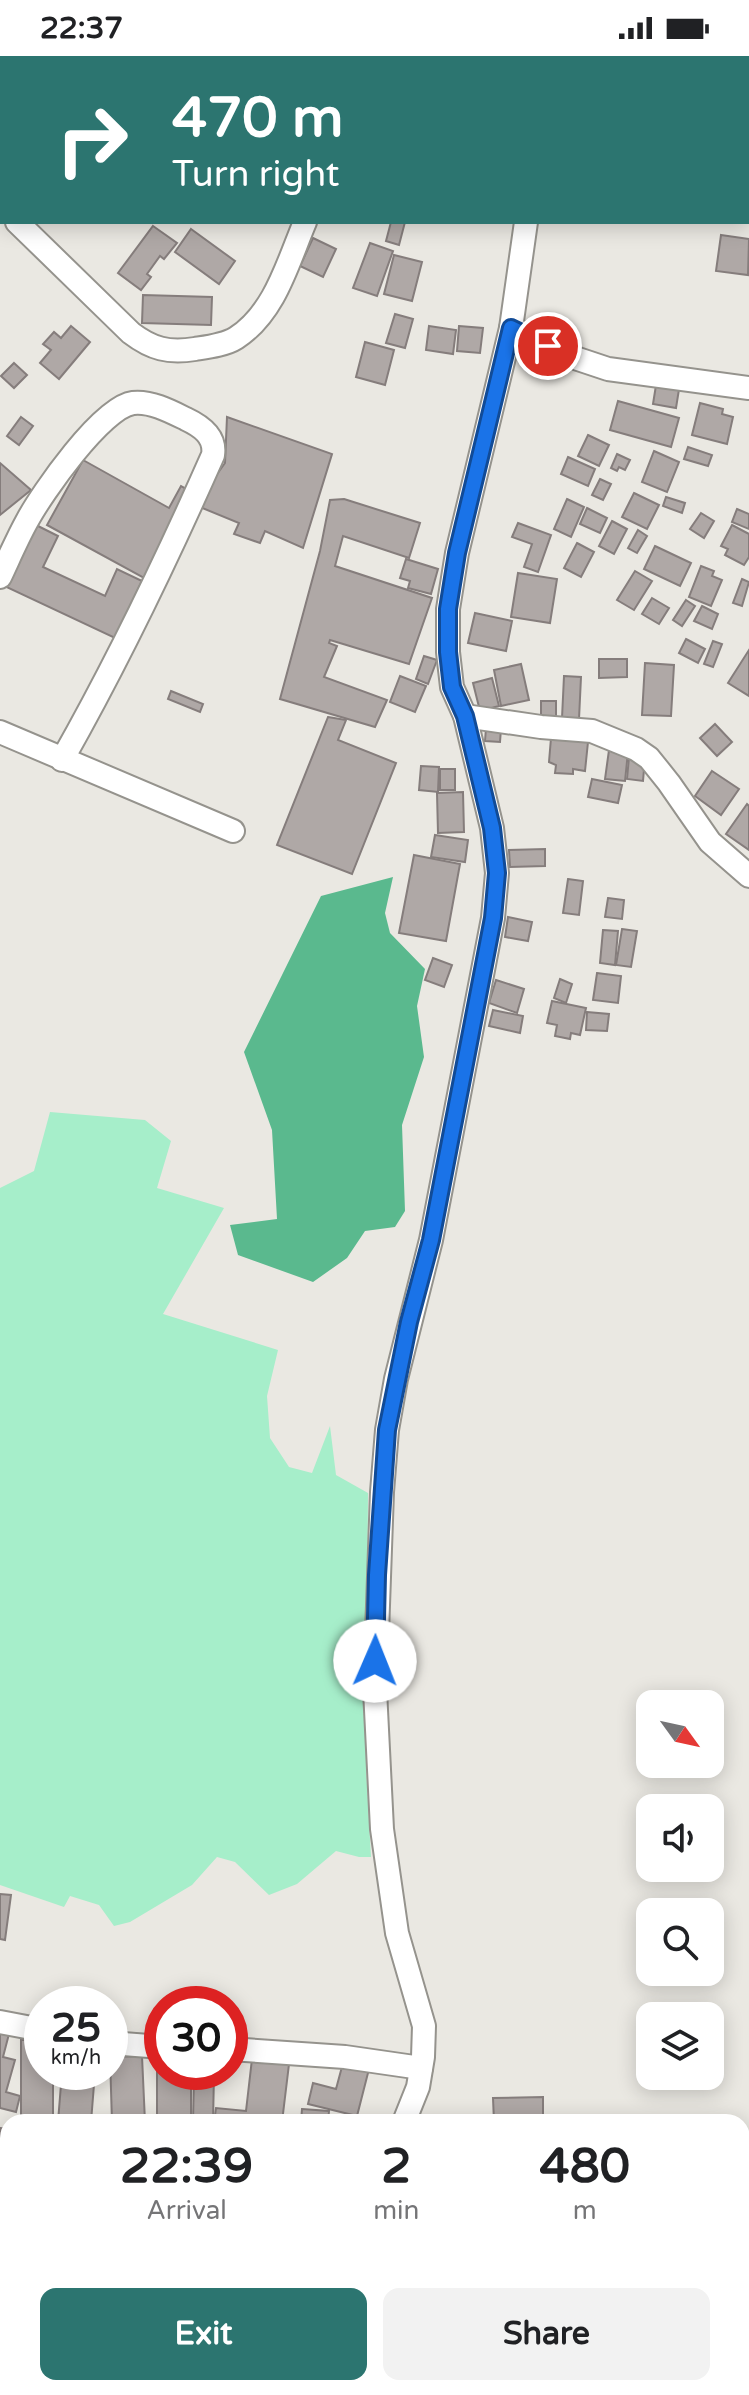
<!DOCTYPE html>
<html lang="en">
<head>
<meta charset="utf-8">
<style>
	:root { --surface:#fff; --page:#f2f2f2; --text:#202124; --muted:#757577; --accent:#2c7570 }
	body { margin:0; font-family:"Varela Round",sans-serif; background:var(--page); color:var(--text); height:100vh; display:flex; flex-direction:column; font-size:30px; white-space:nowrap }
	* { box-sizing:border-box; margin:0 }
	p { font-size:26px; color:var(--muted) }
	.icon { flex:none; width:44px; height:44px; fill:none; stroke:currentColor; stroke-width:2; stroke-linecap:round; stroke-linejoin:round }
	.map { position:relative; flex:1; overflow:hidden }
	.drawer { position:absolute; left:0px; top:2058px; width:750px; height:282px; display:flex; flex-direction:column; background:var(--surface); border-radius:24px 24px 0 0; box-shadow:0 4px 20px #0003 }
	.drawer>* { flex:none }
	.banner { position:absolute; left:0px; top:0px; width:750px; height:168px; box-shadow:0 4px 20px #0003; background:#2c7570; color:#fff; overflow:hidden }
	.needle { width:52px; rotate:123deg }
	.controls { position:absolute; left:636px; top:1634px; display:grid; gap:16px }
	.controls a { display:grid; place-items:center; width:88px; height:88px; border-radius:16px; background:var(--surface); box-shadow:0 4px 20px #0003; font-size:40px }
	.speed { position:absolute; left:24px; top:1930px; display:flex; gap:16px; font-size:40px; font-weight:700; text-align:center }
	.speed>* { display:grid; place-content:center; width:104px; height:104px; border-radius:50%; background:var(--surface); box-shadow:0 4px 20px #0003; line-height:1 }
	.speed small { font-size:20px; font-weight:400 }
	.speed .limit { border:12px solid #d22; background:#fff; color:#111 }
	.pin { position:absolute; display:grid; place-items:center; width:68px; height:68px; color:#fff; margin:-34px; border:4px solid #fff; border-radius:50%; box-shadow:0 2px 8px #0007 }
	.me { position:absolute; width:88px; margin:-44px; rotate:1deg; stroke-linejoin:round; filter:drop-shadow(0 0 6px #0008) }
	.turn { display:flex; align-items:center; gap:28px; height:168px; padding:0 40px; font-size:36px }
	.turn .icon { width:104px; height:104px; stroke-width:2.5 }
	.turn b { display:block; font-size:56px; line-height:68px }
	.eta { display:flex; justify-content:space-evenly; align-items:center; height:136px; text-align:center }
	.eta b { font-size:48px; font-weight:700; line-height:56px }
	.action { display:flex; gap:16px; margin-top:auto; padding:16px 40px }
	.action a { flex:1; height:92px; border-radius:16px; background:var(--accent); color:#fff; font-size:32px; font-weight:700; line-height:92px; text-align:center }
	.action a+a { background:var(--page); color:var(--text) }
	.status { display:flex; justify-content:space-between; align-items:center; height:56px; padding:0 40px; background:var(--surface); direction:ltr }
	.status svg { height:22px; fill:currentColor }
	.map>svg:first-child { display:block }
	.green { fill:#a6eeca }
	.forest { fill:#5ab98e }
	.building { fill:#afa8a6; stroke:#857d7c; stroke-width:2 }
	.lines { fill:none; stroke-linecap:round; stroke-linejoin:round }
	.minor-casing { stroke:#95938d; stroke-width:26 }
	.minor { stroke:#fff; stroke-width:22 }
	.route-casing { stroke:#114b97; stroke-width:20 }
	.route { stroke:#1a73e8; stroke-width:14 }
</style>
</head>
<body>
<div class="status"><b>22:37</b><svg viewBox="0 0 49 12"><path d="M0 12V9h3v3zM5 12V6h3v6zM10 12V3h3v9zM15 12V0h3v12zM26 1h20v11H26zM47 4h2v5h-2z"/></svg></div>
<div class="map">
<svg width="749" height="2339" viewBox="0 0 749 2339">
	<rect width="100%" height="100%" fill="#eae8e2"/>
	<!-- green -->
	<path class="green" d="M50,1056L145,1064L171,1085L157,1132L224,1152L163,1258L278,1294L267,1340L270,1382L289,1411L312,1417L330,1370L336,1419L368,1437L366,1711L371,1801H359L336,1795L297,1828L269,1839L235,1806L217,1801L192,1829L130,1866L114,1870L99,1849L70,1840L64,1851L0,1829V1132L34,1115Z"/>
	<!-- forest -->
	<path class="forest" d="M393,821L385,857L390,877L425,913L417,950L424,1001L402,1069L405,1155L395,1171L365,1175L347,1202L313,1226L238,1199L230,1169L277,1163L272,1074L244,996L321,840Z"/>
	<!-- building -->
	<g class="building">
		<path d="M391,166H405L399,189L386,185Z"/>
		<path d="M153,170L177,187L164,203L160,200L147,218L151,221L141,234L118,217Z"/>
		<path d="M191,173L235,205L219,228L175,196Z"/>
		<path d="M721,179L749,183L748,219L716,215Z"/>
		<path d="M313,182L336,193L323,221L300,210Z"/>
		<path d="M370,187L393,195L377,240L353,232Z"/>
		<path d="M394,199L422,206L412,245L384,238Z"/>
		<path d="M143,239L212,241L211,269L142,267Z"/>
		<path d="M395,258L413,263L405,292L386,287Z"/>
		<path d="M71,270L90,286L59,323L40,307L51,294L43,288L54,276L61,282Z"/>
		<path d="M429,270L456,274L453,298L426,294Z"/>
		<path d="M459,270L483,272L480,297L457,295Z"/>
		<path d="M365,286L394,294L385,329L356,321Z"/>
		<path d="M14,307L27,319L14,332L1,320Z"/>
		<path d="M657,323L680,327L676,352L653,348Z"/>
		<path d="M618,345L679,362L671,391L610,374Z"/>
		<path d="M700,347L723,353L722,358L733,361L727,388L692,379Z"/>
		<path d="M21,361L33,370L19,389L7,380Z"/>
		<path d="M227,361L332,398L303,492L265,475L260,487L234,478L239,467L195,449L225,407Z"/>
		<path d="M588,379L609,389L599,410L578,400Z"/>
		<path d="M688,391L712,399L708,410L684,403Z"/>
		<path d="M654,395L679,406L667,436L642,426Z"/>
		<path d="M617,398L630,404L625,414L619,411L617,415L611,412Z"/>
		<path d="M568,401L595,413L588,430L561,418Z"/>
		<path d="M83,404L169,452L181,430L192,436L144,522L47,469Z"/>
		<path d="M0,407L31,434L0,459Z"/>
		<path d="M600,423L611,428L603,444L592,439Z"/>
		<path d="M634,437L659,449L647,473L622,461Z"/>
		<path d="M666,441L685,447L682,457L663,450Z"/>
		<path d="M344,443L420,467L409,502L343,480L335,510L432,542L409,608L330,584L329,587L337,590L324,621L387,644L375,671L280,643L320,495L330,444Z"/>
		<path d="M567,443L584,451L571,481L554,473Z"/>
		<path d="M587,452L607,462L600,477L580,468Z"/>
		<path d="M737,453L749,458V473L732,466Z"/>
		<path d="M701,457L714,465L704,482L690,473Z"/>
		<path d="M612,465L627,473L614,498L599,490Z"/>
		<path d="M30,466L58,480L43,511L105,540L117,513L142,525L115,582L0,528Z"/>
		<path d="M518,467L551,479L538,516L524,511L532,488L512,481Z"/>
		<path d="M732,469L749,478V501L744,509L725,499L728,493L721,490Z"/>
		<path d="M638,474L647,480L637,497L628,492Z"/>
		<path d="M577,487L594,496L581,521L564,512Z"/>
		<path d="M655,490L691,507L680,530L644,513Z"/>
		<path d="M406,503L438,513L431,538L408,532L410,525L400,522Z"/>
		<path d="M701,510L714,515L712,520L722,524L711,550L689,541Z"/>
		<path d="M635,515L652,525L634,554L617,544Z"/>
		<path d="M518,517L557,523L550,567L511,561Z"/>
		<path d="M742,523L749,526L742,550L733,547Z"/>
		<path d="M652,542L669,552L659,568L642,558Z"/>
		<path d="M686,544L695,550L682,570L673,564Z"/>
		<path d="M702,550L718,558L712,573L694,565Z"/>
		<path d="M475,557L512,565L506,595L468,587Z"/>
		<path d="M686,583L705,593L698,607L679,597Z"/>
		<path d="M713,585L722,588L713,611L704,608Z"/>
		<path d="M749,594V640L728,627Z"/>
		<path d="M424,600L437,604L428,628L416,623Z"/>
		<path d="M599,603H627V621L599,622Z"/>
		<path d="M645,607L674,609L671,660L642,659Z"/>
		<path d="M521,608L529,644L501,650L494,614Z"/>
		<path d="M400,620L426,630L415,656L390,646Z"/>
		<path d="M564,620L581,621L579,663L562,662Z"/>
		<path d="M492,622L499,650L480,655L473,627Z"/>
		<path d="M171,635L203,648L200,656L168,643Z"/>
		<path d="M541,645H556V662L541,661Z"/>
		<path d="M328,661L346,664L338,684L396,707L352,818L277,789Z"/>
		<path d="M715,668L732,686L717,700L700,682Z"/>
		<path d="M486,672L501,673L500,686L485,685Z"/>
		<path d="M551,682L588,686L585,715L573,713V718L555,717L556,709L549,706Z"/>
		<path d="M609,694L628,696L625,725L605,723Z"/>
		<path d="M629,701L645,702L643,725L627,723Z"/>
		<path d="M421,710L439,711L438,736L419,734Z"/>
		<rect x="440" y="713" width="15" height="21"/>
		<path d="M712,715L739,733L721,759L695,740Z"/>
		<path d="M592,723L622,729L618,747L588,741Z"/>
		<path d="M463,736L464,776L438,777L437,737Z"/>
		<path d="M747,748L749,750V794L726,778Z"/>
		<path d="M435,779L468,784L465,806L431,801Z"/>
		<path d="M545,793V810L510,811L509,794Z"/>
		<path d="M414,799L460,808L446,885L399,877Z"/>
		<path d="M568,823L583,825L579,859L563,857Z"/>
		<path d="M608,842L624,844L622,863L605,861Z"/>
		<path d="M508,861L532,866L528,885L505,881Z"/>
		<path d="M622,873L637,875L631,911L616,909Z"/>
		<path d="M603,874L618,875L615,909L600,907Z"/>
		<path d="M433,902L452,909L444,931L425,924Z"/>
		<path d="M597,917L621,920L618,947L593,944Z"/>
		<path d="M560,923L572,928L566,947L554,942Z"/>
		<path d="M496,924L524,933L517,957L489,947Z"/>
		<path d="M552,945L586,952L580,979L571,977L570,983L555,980L557,969L547,967Z"/>
		<path d="M493,954L523,960L520,977L489,970Z"/>
		<path d="M587,956L609,958L607,975L586,974Z"/>
		<path d="M0,1838L11,1839L5,1884L0,1883Z"/>
		<path d="M0,1975L9,1978L3,2001L15,2004L6,2036L20,2040L16,2056L0,2052Z"/>
		<path d="M21,1984H42V2016H53V2060H21Z"/>
		<path d="M142,2000L145,2066H112L110,2001Z"/>
		<path d="M157,2003H162V2016H191V2066H157Z"/>
		<path d="M252,2003L289,2008L282,2066H214L216,2052L246,2055Z"/>
		<path d="M343,2007L369,2013L357,2060L308,2048L313,2027L336,2033Z"/>
		<path d="M62,2016H95L91,2066H58Z"/>
		<path d="M194,2018H214L213,2066H193Z"/>
		<path d="M543,2041V2066H494L493,2042Z"/>
		<path d="M302,2053L329,2055L328,2066H301Z"/>
		<path d="M0,2072L8,2073V2119L0,2118Z"/>
		<path d="M8,2228V2251L0,2252V2229Z"/>
		<path d="M0,2256L8,2257V2315H0Z"/>
		<path d="M8,2328V2332H32V2336L0,2339V2329Z"/>
		<path d="M52,2332H91L90,2339H52Z"/>
		<path d="M108,2332H135L134,2339H108Z"/>
		<path d="M154,2332H213V2339H153Z"/>
		<path d="M357,2332H393L391,2339H355Z"/>
	</g>
	<g class="lines">
		<defs>
			<g id="minor">
				<path d="M460,2L473,0"/>
				<path d="M536,2L537,0"/>
				<path d="M0,147L2,150"/>
				<path d="M17,166L131,277C152,293 168,297 195,293C208,291 225,289 236,282C275,257 288,206 305,166"/>
				<path d="M511,272L578,303L608,313L749,332"/>
				<path d="M0,521C9,502 17,483 27,465C42,437 102,351 133,347C151,345 170,355 186,363C201,370 216,380 213,399C167,503 118,605 62,704"/>
				<path d="M465,660L541,671L592,675L636,693L649,702L669,727L710,786L749,820"/>
				<path d="M0,676L233,775"/>
				<path d="M0,1966L42,1974"/>
				<path d="M110,1987L162,1991"/>
				<path d="M230,1993L345,2001L421,2012"/>
				<path d="M404,2066L418,2031L423,2001L424,1970L397,1877L382,1773L375,1634L382,1436L387,1374L396,1323L431,1184L493,862L497,817L492,772L465,660L452,631L448,596V553L457,497L511,272L526,166"/>
				<path d="M299,2339L302,2332"/>
			</g>
		</defs>
		<!-- minor casing -->
		<use href="#minor" class="minor-casing"/>
		<!-- minor -->
		<use href="#minor" class="minor"/>
	</g>
	<g class="lines">
		<defs>
			<path id="route" d="M375,1605L377,1519L387,1374L409,1266L431,1184L493,862L497,817L492,772L465,660L452,631L448,596V553L457,497L511,272L548,290"/>
		</defs>
		<!-- route casing -->
		<use href="#route" class="route-casing"/>
		<!-- route -->
		<use href="#route" class="route"/>
	</g>
</svg>
<div class="controls">
<a><svg class="needle" viewBox="-14 -14 28 28"><path d="M0-13l5 13h-10z" fill="#e53935"/><path d="M0 13l5-13h-10z" fill="#757577"/></svg></a>
<a><svg class="icon" aria-label="sound" viewBox="0 0 24 24"><path d="M4 9h4l5-4v14l-5-4H4zM17 9q2 3 0 6"/></svg></a>
<a><svg class="icon" aria-label="search" viewBox="0 0 24 24"><circle cx="10" cy="10" r="6"/><path d="M15 15l6 6"/></svg></a>
<a><svg class="icon" aria-label="layers" viewBox="0 0 24 24"><path d="M12 4l9 5-9 5-9-5zM3 14l9 5 9-5"/></svg></a>
</div>
<div class="speed"><div>25<small>km/h</small></div><div class="limit">30</div></div>
<div class="pin" style="left:548px;top:290px;background:#d93025"><svg class="icon" aria-label="arrive" viewBox="0 0 24 24"><path d="M6 21V4h12l-3 4 3 4H6"/></svg></div>
<svg class="me" style="left:375px;top:1605px" viewBox="-20 -20 40 40"><circle r="19" fill="#fff"/><path d="M0-13L10 11 0 6-10 11z" fill="#1a73e8"/></svg>
<div class="banner">
<div class="turn"><svg class="icon" aria-label="right" viewBox="0 0 24 24"><path d="M7 20v-9h11M14 6l5 5-5 5"/></svg><div><b>470 m</b>Turn right</div></div>
</div>
<section class="drawer">
<div class="eta">
<div><b>22:39</b><p>Arrival</p></div>
<div><b>2</b><p>min</p></div>
<div><b>480</b><p>m</p></div>
</div>
<div class="action"><a>Exit</a><a>Share</a></div>
</section>
</div>
</body>
</html>
